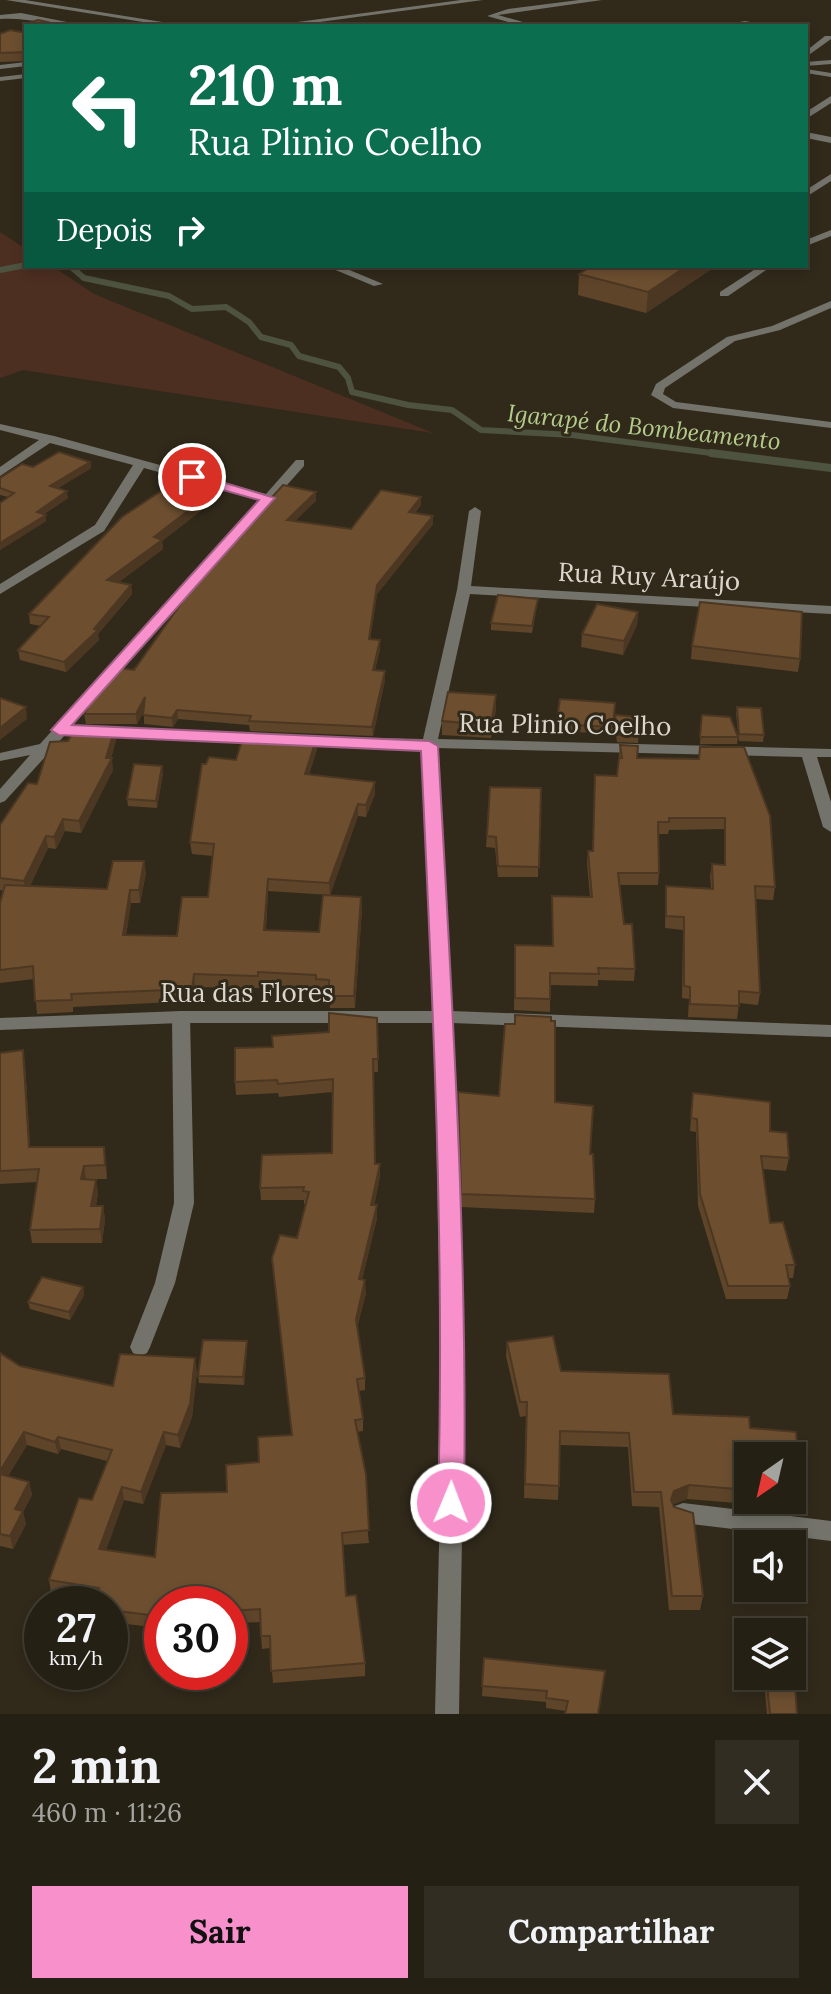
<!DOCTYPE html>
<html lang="pt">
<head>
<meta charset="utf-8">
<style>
	:root { --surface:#252014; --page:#312d22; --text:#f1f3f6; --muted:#a3a3a0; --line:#423e34; --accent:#f890cc }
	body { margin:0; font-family:Lora,serif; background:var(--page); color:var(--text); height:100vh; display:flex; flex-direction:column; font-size:30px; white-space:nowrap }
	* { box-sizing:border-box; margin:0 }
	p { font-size:26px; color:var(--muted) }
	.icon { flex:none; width:44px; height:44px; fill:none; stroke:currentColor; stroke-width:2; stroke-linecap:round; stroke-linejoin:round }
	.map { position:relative; height:1714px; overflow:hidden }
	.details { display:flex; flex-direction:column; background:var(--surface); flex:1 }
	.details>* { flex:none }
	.hud { position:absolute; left:24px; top:24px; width:784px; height:244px; border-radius:0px; box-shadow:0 4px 12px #0003,0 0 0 2px var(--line); background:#0b6e4f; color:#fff; overflow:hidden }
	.needle { width:52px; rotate:214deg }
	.fabs { position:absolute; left:734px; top:1442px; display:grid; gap:16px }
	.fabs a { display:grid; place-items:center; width:72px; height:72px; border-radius:0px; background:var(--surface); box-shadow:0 4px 12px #0003,0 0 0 2px var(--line); font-size:40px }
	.speed { position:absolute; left:24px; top:1586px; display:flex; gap:16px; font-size:40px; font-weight:700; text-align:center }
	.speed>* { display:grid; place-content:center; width:104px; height:104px; border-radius:50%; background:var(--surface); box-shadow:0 4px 12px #0003,0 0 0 2px var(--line); line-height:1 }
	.speed small { font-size:20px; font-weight:400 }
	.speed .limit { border:12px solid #d22; background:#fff; color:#111 }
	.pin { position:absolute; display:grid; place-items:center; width:68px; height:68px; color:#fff; margin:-34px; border:4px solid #fff; border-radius:50%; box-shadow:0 2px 8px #0007 }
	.me { position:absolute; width:88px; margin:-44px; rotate:1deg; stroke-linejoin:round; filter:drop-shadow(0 0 6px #0008) }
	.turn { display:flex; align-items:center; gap:28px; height:168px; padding:0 32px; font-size:36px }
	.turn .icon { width:104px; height:104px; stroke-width:2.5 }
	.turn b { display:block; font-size:56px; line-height:68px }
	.then { display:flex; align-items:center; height:76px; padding:0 32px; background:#0003; gap:16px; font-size:30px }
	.round { display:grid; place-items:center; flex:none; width:84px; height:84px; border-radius:0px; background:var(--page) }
	.overview { display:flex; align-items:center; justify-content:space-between; height:136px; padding:0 32px }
	h1 { font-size:48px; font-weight:700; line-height:60px }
	.button { display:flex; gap:16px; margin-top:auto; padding:16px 32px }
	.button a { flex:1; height:92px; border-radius:0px; background:var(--accent); color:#111; font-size:32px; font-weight:700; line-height:92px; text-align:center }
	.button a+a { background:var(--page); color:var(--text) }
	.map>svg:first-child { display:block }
	.green { fill:#4d2f21 }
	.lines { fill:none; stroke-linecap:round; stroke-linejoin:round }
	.stream-far1 { stroke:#4d533e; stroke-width:6 }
	.stream { stroke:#4d533e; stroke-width:8 }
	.service { fill:#73736b; fill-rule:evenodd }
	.minor { fill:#73736b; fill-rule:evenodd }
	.wall { fill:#5e4429; fill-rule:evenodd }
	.shaded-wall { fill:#4c3722 }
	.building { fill:#6d4f30; stroke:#4c3722; stroke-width:2 }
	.route { fill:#f890cc; stroke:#a15e85; stroke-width:2 }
	.labels { text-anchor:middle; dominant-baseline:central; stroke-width:6; stroke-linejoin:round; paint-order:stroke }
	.far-water-label { font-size:24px; font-style:italic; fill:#b4cc8c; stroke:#312a1b }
	.street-label { font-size:26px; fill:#dbd7cd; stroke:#312a1b }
</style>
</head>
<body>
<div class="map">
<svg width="831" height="1714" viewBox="0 0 831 1714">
	<rect width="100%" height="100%" fill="#312a1b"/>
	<!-- green -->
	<path class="green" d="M0,232L26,249V266H52L94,294L433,433L23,370L0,378Z"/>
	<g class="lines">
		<!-- stream-far1 -->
		<g class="stream-far1">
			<path d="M70,266L84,278L169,296L192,309L226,307L249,322L261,337L291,345L299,356L339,367L348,378L352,392L408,405L452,410L481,430L572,435L727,455"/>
			<path d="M0,270L26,265"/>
		</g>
		<!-- stream -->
		<path class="stream" d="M711,453L831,468"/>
		<!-- service -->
		<g class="service">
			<path d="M579,0H602L498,15L537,26H523L487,16L508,9Z"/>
			<path d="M745,21L771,26H719Z"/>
			<path d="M825,36H831V39L806,57V51Z"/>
			<path d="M831,60V64L806,66V62Z"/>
			<path d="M806,69L831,73V77L806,73Z"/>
			<path d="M831,96V103L806,119V112Z"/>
			<path d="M831,174V181L806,197V190Z"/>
			<path d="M831,230V236L806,246V240Z"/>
			<path d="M326,266H340L383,284L374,286Z"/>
			<path d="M490,266H511C507,271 494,271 490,266Z"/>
			<path d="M760,266H772L728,296H720V292Z"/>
			<path d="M831,301V308L780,330L735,341L665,388L663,394L676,402L831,422V428L673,408L651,395L656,384L727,337L772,326Z"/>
			<path d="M181,1011L187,1013L190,1017L194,1203L175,1283L150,1347L147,1353L140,1356L133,1353L130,1347L155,1283L174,1203L172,1017L175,1013Z"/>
		</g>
		<!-- minor -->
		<g class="minor">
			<path d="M6,0H25L187,26H168Z"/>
			<path d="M461,0H483L290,26H268Z"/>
			<path d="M21,13L77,24L81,26C53,26 28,17 0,19V15Z"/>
			<path d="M26,62V66L0,69V65Z"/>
			<path d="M26,74V78L0,81V77Z"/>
			<path d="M806,132L831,137V143L806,138Z"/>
			<path d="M0,424L54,436L266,494L296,460H304V466L72,726L262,735L269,739L267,742L65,735L5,801L0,803V789L30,755L0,761V753L40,744L260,500L144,468L104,531L0,594V584L95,525L133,465L50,443L0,476V467L39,440L0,430Z"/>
			<path d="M475,507L481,511L471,586L831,606V614L470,594L438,739L831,749V757H817L831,802V832L823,827L802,757L437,748L451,1011L831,1025V1037L452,1023L464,1420L459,1714H435L442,1420L434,1023H181L0,1030V1018L181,1011H434L422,747L297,744L290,740L297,736L423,739L457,590L469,511Z"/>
			<path d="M683,1503L831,1521V1541L683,1523L675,1520L672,1513L675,1506Z"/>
		</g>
	</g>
	<!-- wall -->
	<g class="wall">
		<path d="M26,33V61L0,62V34Z"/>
		<path d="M592,266H716L646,313L578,295L579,274Z"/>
		<path d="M90,462L91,468L58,488L68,498L44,514L46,521L0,550V503L8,497L0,495V478L33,467Z"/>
		<path d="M216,499L162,541L163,549L119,582L131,585L132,594L98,634L99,640L66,672L20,660L18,650L41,626L30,624L29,614Z"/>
		<path d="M316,501L295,521L351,529L421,505L415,513L433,524L377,594L370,639L380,640V649L375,670L385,671V680L373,736L250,731L249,725L178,719L173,727L144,724V711L137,724H86L84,714Z"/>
		<path d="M538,599L532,633L491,630V623Z"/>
		<path d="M638,612L637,625L623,655L581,647L582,634Z"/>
		<path d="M692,646L800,659L798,672L691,659Z"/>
		<path d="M496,695V709L491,738L442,735V721Z"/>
		<path d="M737,707L764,735L763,742L739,741L736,714Z"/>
		<path d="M615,715L640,717L638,743L617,742L614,722Z"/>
		<path d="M702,715L738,737L737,744H700Z"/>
		<path d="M556,724L613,727V734L556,731Z"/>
		<path d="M115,728L116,740L111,758L113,770L81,833L65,831L56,849L48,848L30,886L107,889L146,873L140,903H131L126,935L177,936L208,897L213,856L192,854L190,842L206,764L317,749L309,774L375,794L366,817L358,816L330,895L268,891L266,930L319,932L362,909L355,1008H330L329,992H317L316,987L259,985V988L195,987L193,1001L73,1007V1012L37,1014L34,979L0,983V903L3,891L0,890V825L37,784L68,741Z"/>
		<path d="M620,745L637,758L699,759L700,747L775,887L773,900L755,899L760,993L758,1005L739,1003L737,1019L688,1017L689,999L682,998L683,930L665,928L666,886L711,888L710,876L712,864L724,865V829L669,830L668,834H658L659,873L658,885H620L624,924L635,969L634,981L598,980V986L550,985V1012L514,1010L515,945L552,946V896L590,897L587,863L588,851H592L617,776Z"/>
		<path d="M163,773L157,808L128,806L127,799Z"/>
		<path d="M490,787L541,788L538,877H498L495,848L486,847Z"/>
		<path d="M377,1018L378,1072H373L375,1164L380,1177L374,1205H377V1218L362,1280L366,1293L357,1328L365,1378V1390L359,1391L363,1419V1431L357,1432L369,1543L342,1545L346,1596L365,1663V1676L273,1683L270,1648L262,1649L260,1622L230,1623V1604H162V1627H152L110,1622V1604L95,1600L51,1592L49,1580L92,1500L107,1461L61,1449L58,1454L27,1445L8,1476L29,1482L32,1495L23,1512L26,1524L13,1549L0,1546V1353L20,1366L113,1386L197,1371L192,1417L180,1448L166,1445L143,1504L124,1500L106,1550L155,1557L292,1435L297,1238L306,1204H304V1200H261L260,1188L332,1153L333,1092L279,1097L278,1093L236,1095L235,1082L273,1047Z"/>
		<path d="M23,1050L25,1064L30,1147L106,1160L107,1179H89L98,1193L96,1206H103L105,1220L102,1243H32L30,1230L37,1182L0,1184V1053Z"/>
		<path d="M458,1092L555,1102L590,1154L595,1199L594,1213L461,1207Z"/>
		<path d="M693,1093L770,1131L789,1158L786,1171L762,1169L770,1223L795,1265L793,1278H788L790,1286L787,1299H726L698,1206L696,1132L690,1131Z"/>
		<path d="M83,1287L84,1295L70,1320L30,1309L28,1302Z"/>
		<path d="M553,1336L561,1371L669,1374L673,1414L749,1417L750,1428L796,1432L801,1494L798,1508L687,1499L673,1504L674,1507L693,1513L703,1596L700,1610H669L659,1507L632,1506L628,1447L560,1445L558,1500L524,1498L526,1416L520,1417L506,1356L507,1342ZM748,1456H792V1500H748Z"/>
		<path d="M247,1349L244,1385L199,1383L198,1376Z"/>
		<path d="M484,1658L605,1671L566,1711L546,1708V1702L482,1696Z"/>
		<path d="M767,1684L797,1714H767L765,1692Z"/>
	</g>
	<!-- shaded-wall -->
	<g class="shaded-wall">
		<path d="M687,266H716L646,313L648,292Z"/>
		<path d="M90,462L91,468L51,493L50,486Z"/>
		<path d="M215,490L216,499L162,541L163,549L108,590L107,580L154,537Z"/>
		<path d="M67,491L68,498L37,519V512Z"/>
		<path d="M316,492V501L287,528V520Z"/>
		<path d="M421,497V505L409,520V512Z"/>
		<path d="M46,515V521L0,550V543Z"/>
		<path d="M433,516V524L377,594L369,648V639L377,585Z"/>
		<path d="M131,585L132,594L98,634L99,640L66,672L64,662Z"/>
		<path d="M638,612L637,625L623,655L624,641Z"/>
		<path d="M380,640V649L373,679V670Z"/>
		<path d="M385,671V680L373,736L372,727Z"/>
		<path d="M496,695V709L491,738V725Z"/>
		<path d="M145,697L146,706L137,724L136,714Z"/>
		<path d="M26,707L27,719L0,740V728Z"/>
		<path d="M177,710L178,719L173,727L172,718Z"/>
		<path d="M115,728L116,740L110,762L112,758L113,770L81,833L79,821L106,758Z"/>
		<path d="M317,737V749L306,785L305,774Z"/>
		<path d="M162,766L163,773L157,808L156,801Z"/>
		<path d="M375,782V794L366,817V805Z"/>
		<path d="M358,804V816L330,895L329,883Z"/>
		<path d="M63,819L65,831L56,849L54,837Z"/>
		<path d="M46,836L48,848L26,894L24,881Z"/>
		<path d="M144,861L146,873L140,903L139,890Z"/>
		<path d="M268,879V891L265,942L264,930Z"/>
		<path d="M130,890L131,903L124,948L123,935Z"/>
		<path d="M361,897L362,909L355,1008L354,996Z"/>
		<path d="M194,974L195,987L193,1001L192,989Z"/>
		<path d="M23,1050L25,1064L31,1160L29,1147Z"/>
		<path d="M104,1147L106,1160L107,1179L105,1165Z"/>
		<path d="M380,1164V1177L372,1217L371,1205Z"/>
		<path d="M84,1166L86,1180L81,1179Z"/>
		<path d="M96,1180L98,1193L93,1220L91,1206Z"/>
		<path d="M377,1205V1218L359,1292V1279Z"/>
		<path d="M103,1206L105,1220L102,1243L100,1229Z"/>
		<path d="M365,1280L366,1293L356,1332V1319Z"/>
		<path d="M83,1287L84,1295L70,1320L69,1312Z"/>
		<path d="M247,1341V1349L244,1385L243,1377Z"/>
		<path d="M195,1358L197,1371L192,1417L180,1448L178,1435Z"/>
		<path d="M24,1432L27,1445L2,1486L0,1471Z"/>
		<path d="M164,1432L166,1445L143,1504L141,1492Z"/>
		<path d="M58,1437L61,1449L58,1454L55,1442Z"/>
		<path d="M29,1482L32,1495L23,1512L26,1524L13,1549L10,1536L15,1509Z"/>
		<path d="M689,1485L687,1499L672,1505L671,1500L674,1491Z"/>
		<path d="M122,1487L124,1500L102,1562L99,1549Z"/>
	</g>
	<!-- building -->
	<g class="building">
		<path d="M38,20L65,26H26V24Z"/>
		<path d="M10,30L26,33V52L0,53V34Z"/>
		<path d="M592,266H687L648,292L579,274Z"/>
		<path d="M59,452L90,462L50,486L67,491L37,512L46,515L0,543V503L14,493L0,488V478L22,464L33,467Z"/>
		<path d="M179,479L215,490L154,537L162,540L107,580L131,585L94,629L98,630L64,662L18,650L49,617L29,614L122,517Z"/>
		<path d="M283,485L316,492L287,520L351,529L381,490L421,497L409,512L433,516L377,585L369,639L380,640L373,670L385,671L372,727L249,721L251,716L177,710L172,718L143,715L145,697L136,714H84L96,693L119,668L134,670L199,578Z"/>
		<path d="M498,595L538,599L532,626L491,623Z"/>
		<path d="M700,602L802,612L800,659L692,646Z"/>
		<path d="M597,604L638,612L624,641L582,634Z"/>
		<path d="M448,692L496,695L491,725L442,721Z"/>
		<path d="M0,698L26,707L0,728Z"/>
		<path d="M560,699L615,703L613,727L556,724Z"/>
		<path d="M737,707L761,708L764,735L739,734Z"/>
		<path d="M615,715L640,717L638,735H618Z"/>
		<path d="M702,715L730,717L738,737H700Z"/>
		<path d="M76,726L115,728L106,758H112L79,821L63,819L54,837L46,836L24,881L0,878V825L28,783L37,784L50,742L68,741Z"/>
		<path d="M244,734L317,737L305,774L375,782L366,805L358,804L329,883L268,879L264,930L319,932L323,895L361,897L354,996H329V980L316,979V975L258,972V976L194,974L192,989L71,994L72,1000L35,1001L33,966L0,970V903L5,885L107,889L113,861H144L139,890H130L123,935L177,936L182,897H208L214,844L190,842L202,764H206L209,757L236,760Z"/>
		<path d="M620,745L638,746L637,758L699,759L700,747H744L770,816L775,887L755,886L760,993L739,991V1006L690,1004V987L684,986V917L666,916V886L713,889L712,864L725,865V818H669V822H658L659,873H618L624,924H632L635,969L598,968L599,974L550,973V999L515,998V945L553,946L552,896L592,897L588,851H593L595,775L617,776L619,758H622Z"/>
		<path d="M134,764L162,766L156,801L127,799Z"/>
		<path d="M490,787L541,788L539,867L498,866L496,837L487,836Z"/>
		<path d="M329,1013L377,1018L378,1059H373L375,1164H380L371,1205H377L359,1279L365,1280L356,1319L365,1378L357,1379L363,1419L355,1420L366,1475L369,1530L342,1533L346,1596L356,1595L365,1663L271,1671L270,1636H261L260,1609L230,1611V1604H162V1614L150,1615L110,1610V1604H94L99,1588L49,1580L79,1498L92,1500L112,1450L58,1437L55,1442L24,1432L0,1471V1353L20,1366L113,1386L120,1354L195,1358L190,1404L178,1435L164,1432L141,1492L122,1487L99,1549L155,1557L161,1493L227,1492L226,1465L259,1462L258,1437L292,1435L272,1258L280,1235L297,1238L309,1192L303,1191L304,1187L260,1188L262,1155L332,1153L333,1079L278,1084L277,1080L235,1082V1048L273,1047L272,1036L329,1032Z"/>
		<path d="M515,1015L551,1017V1021H555V1102L593,1106L590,1154H593L595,1199L461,1194L458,1092L499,1096L505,1024H515Z"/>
		<path d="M23,1050L29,1147H104L105,1165L84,1166L81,1179L96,1180L91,1206H103L100,1229L30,1230L39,1169L0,1171V1053Z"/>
		<path d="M693,1093L770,1102V1131L787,1133L789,1158L761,1156L770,1223L783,1222L795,1265H786L790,1286H728L700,1194L697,1119L691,1118Z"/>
		<path d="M42,1277L83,1287L69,1312L28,1302Z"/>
		<path d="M553,1336L561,1371L669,1374L673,1414L749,1417L750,1428L796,1432L801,1494L792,1493V1456H748V1490L689,1485L674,1491L671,1500L674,1507L693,1513L703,1596H672L661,1492H634L629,1433L560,1431L559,1486L525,1484L527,1402H520L507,1342Z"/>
		<path d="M203,1340L247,1341L243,1377L198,1376Z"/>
		<path d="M0,1474L29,1482L15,1509L23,1511L10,1536L0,1534Z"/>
		<path d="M484,1658L605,1671L598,1714H565L568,1701L546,1698L547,1691L482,1686Z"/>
		<path d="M767,1684L795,1686L797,1714H770Z"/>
	</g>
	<!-- route -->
	<path class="route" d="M192,473L275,498L72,725L429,741L438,746C452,998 468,1251 464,1503L460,1511L451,1515L442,1511L438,1503C445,1253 433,1001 421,751L59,735L51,730L259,500L187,480L185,477Z"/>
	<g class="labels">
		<!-- far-water labels -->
		<g class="far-water-label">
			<text transform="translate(644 427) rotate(6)">Igarapé do Bombeamento</text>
		</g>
		<!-- street labels -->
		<g class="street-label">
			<text transform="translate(649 576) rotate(3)">Rua Ruy Araújo</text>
			<text transform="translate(565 724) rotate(1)">Rua Plinio Coelho</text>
			<text x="247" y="992">Rua das Flores</text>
		</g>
	</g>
</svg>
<div class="fabs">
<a><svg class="needle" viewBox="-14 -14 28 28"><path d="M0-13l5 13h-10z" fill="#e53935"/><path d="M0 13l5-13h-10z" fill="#a3a3a0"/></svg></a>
<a><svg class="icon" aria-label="sound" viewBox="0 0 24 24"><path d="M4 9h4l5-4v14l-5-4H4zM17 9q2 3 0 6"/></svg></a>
<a><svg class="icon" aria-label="layers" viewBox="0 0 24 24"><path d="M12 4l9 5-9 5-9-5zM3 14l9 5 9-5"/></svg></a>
</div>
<div class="speed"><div>27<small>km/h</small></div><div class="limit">30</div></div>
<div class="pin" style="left:192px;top:477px;background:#d93025"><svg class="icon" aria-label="arrive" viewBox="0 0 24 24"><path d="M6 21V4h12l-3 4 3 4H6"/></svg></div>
<svg class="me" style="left:451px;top:1503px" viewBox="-20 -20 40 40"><circle r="17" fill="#f890cc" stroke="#fff" stroke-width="3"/><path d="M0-11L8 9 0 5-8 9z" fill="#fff"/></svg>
<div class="hud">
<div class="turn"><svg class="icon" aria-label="left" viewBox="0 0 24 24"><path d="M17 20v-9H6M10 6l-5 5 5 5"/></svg><div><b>210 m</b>Rua Plinio Coelho</div></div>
<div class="then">Depois<svg class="icon" aria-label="right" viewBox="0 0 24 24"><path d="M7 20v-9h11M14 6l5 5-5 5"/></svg></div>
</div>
</div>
<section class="details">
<div class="overview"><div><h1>2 min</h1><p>460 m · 11:26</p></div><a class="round"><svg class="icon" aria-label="close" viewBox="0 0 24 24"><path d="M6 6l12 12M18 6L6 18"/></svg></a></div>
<div class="button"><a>Sair</a><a>Compartilhar</a></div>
</section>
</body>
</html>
